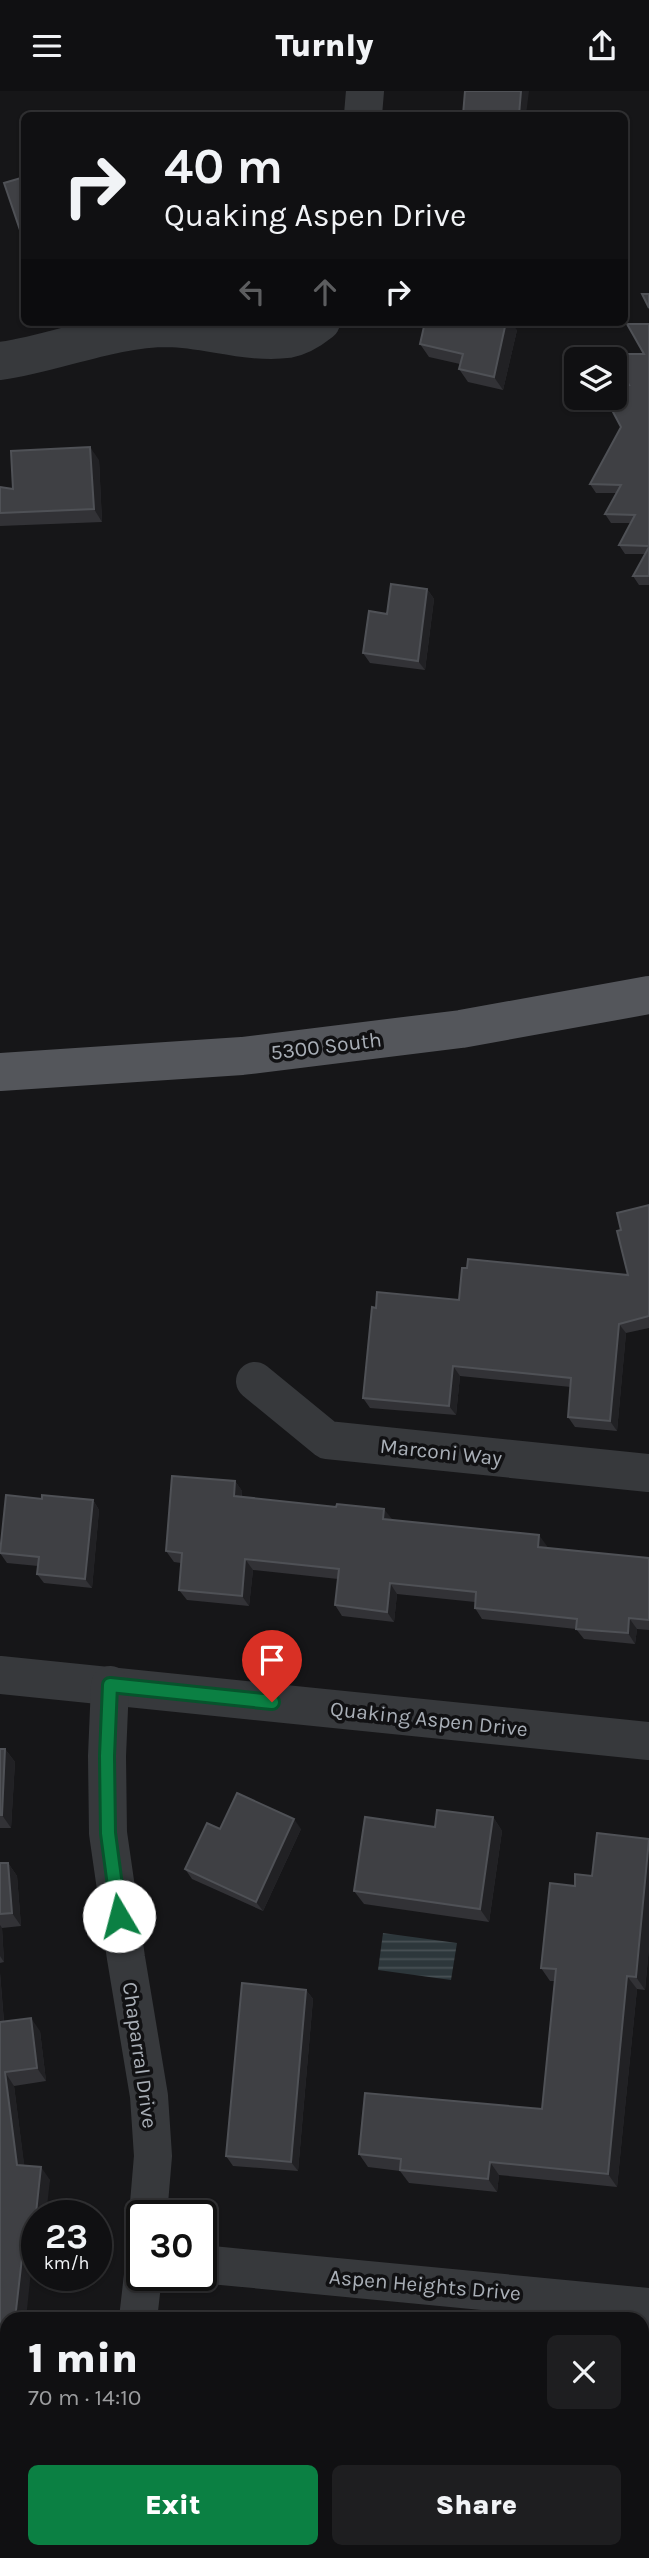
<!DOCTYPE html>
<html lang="en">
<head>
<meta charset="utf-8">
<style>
	:root { --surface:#101012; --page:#1e1e20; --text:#f1f3f6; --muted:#9c9d9f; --line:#303032; --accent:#0b8043 }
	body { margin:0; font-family:Karla,sans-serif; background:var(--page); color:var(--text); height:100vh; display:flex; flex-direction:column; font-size:26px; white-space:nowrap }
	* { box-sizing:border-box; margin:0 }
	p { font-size:23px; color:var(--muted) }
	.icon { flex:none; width:38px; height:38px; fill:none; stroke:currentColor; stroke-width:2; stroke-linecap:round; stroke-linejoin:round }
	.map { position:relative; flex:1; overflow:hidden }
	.details { position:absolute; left:0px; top:2221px; width:649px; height:247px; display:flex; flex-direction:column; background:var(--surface); border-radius:21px 21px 0 0; box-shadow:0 2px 5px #0004,0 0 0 2px var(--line) }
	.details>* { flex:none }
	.guide { position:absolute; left:21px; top:21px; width:607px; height:214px; border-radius:10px; box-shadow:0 2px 5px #0004,0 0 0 2px var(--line); background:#101012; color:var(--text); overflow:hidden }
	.fabs { position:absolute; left:564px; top:256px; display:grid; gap:14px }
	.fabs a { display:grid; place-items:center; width:63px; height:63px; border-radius:10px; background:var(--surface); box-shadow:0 2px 5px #0004,0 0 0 2px var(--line); font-size:35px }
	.speed { position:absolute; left:21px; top:2109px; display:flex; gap:14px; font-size:35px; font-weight:700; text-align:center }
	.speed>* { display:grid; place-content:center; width:91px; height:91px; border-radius:50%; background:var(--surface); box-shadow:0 2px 5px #0004,0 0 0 2px var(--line); line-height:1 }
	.speed small { font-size:18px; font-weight:400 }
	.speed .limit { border:4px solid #111; border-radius:10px; background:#fff; color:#111 }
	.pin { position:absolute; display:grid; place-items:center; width:60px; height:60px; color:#fff; margin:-72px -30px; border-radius:50% 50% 50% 0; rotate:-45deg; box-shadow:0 0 7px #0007 }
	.pin .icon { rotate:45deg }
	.me { position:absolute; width:77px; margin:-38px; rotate:352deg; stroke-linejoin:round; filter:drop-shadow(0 0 5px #0008) }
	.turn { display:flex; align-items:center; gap:24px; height:147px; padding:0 28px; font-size:32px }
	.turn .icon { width:91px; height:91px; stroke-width:2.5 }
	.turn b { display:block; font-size:49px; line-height:60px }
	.lanes { display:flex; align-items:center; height:66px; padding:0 28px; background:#0003; justify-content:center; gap:35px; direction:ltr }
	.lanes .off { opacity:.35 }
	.round { display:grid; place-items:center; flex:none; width:74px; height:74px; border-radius:10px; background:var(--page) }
	.overview { display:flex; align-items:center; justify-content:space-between; height:119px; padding:0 28px }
	h1 { font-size:42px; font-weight:800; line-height:52px }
	.action { display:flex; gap:14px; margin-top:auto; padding:14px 28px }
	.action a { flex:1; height:80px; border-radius:10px; background:var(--accent); color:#fff; font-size:28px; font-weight:800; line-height:80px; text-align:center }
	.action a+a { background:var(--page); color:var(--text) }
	header { display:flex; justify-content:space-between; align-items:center; height:91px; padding:0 28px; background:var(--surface); font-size:32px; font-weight:800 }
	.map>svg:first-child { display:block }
	.water { fill:url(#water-rules) }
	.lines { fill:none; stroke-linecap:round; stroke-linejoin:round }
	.minor { stroke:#37393c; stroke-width:38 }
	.primary { stroke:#54565b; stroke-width:38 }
	.wall { fill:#323236 }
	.shaded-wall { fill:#212124 }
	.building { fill:#3f4044; stroke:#4f5156; stroke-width:2 }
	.route-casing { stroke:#07532c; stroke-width:18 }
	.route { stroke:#0b8043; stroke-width:12 }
	.labels { text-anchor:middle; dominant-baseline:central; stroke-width:7; stroke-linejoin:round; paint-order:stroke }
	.street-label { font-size:21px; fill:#a9afb7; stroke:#111113 }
</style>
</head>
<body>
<header><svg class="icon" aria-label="menu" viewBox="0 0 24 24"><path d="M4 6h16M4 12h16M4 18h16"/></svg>Turnly<svg class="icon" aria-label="share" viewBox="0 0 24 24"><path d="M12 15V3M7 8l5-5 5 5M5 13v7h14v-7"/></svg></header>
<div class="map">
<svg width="649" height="2467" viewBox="0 0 649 2467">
	<defs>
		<pattern id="water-rules" width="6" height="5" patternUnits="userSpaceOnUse" patternTransform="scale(1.75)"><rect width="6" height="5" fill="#2d373b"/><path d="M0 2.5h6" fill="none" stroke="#495155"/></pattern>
	</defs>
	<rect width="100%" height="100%" fill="#161618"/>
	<!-- water -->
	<path class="water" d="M383,1842L457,1852L451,1889L378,1879Z"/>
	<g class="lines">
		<!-- minor -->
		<g class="minor">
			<path d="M363,24L365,0"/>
			<path d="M0,270C57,262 110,237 169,237C208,238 249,253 288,248C300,246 311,239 321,231"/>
			<path d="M255,1290L327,1349L649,1382"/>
			<path d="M0,1584L649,1650"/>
			<path d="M110,1594L107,1665L108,1742L126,1867L149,2005L153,2065L148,2124"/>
			<path d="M201,2173L649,2216"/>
			<path d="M138,2228L143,2184"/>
			<path d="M111,2467L112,2460"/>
		</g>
		<!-- primary -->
		<path class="primary" d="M0,981L242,965L461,938L649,904"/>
	</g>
	<!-- wall -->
	<g class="wall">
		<path d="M649,233V494H639L633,485L645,463H625L619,454L631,432H611L605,423L617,402H596L590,393L621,336L629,294L644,263Z"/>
		<path d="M517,239L503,299L468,291L459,278L460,273L429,266L420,253Z"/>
		<path d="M99,369L102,431L0,435V396L13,398Z"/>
		<path d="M427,498L434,508L425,579L370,572L363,562L387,523Z"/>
		<path d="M649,1114V1237L626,1242L617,1340L575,1336L568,1326L571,1296L460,1285L456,1324L370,1317L363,1307L376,1217L459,1209L628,1184L621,1139Z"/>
		<path d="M235,1390L242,1400V1406L391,1429L547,1455L546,1457L649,1467V1539L637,1538L635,1553L584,1548L576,1538L482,1528L475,1517V1511L397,1503L394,1531L342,1525L335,1514L338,1488L253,1479L249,1515L187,1509L179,1499L181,1472L174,1471L166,1460Z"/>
		<path d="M42,1408L93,1409L99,1419L92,1497L44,1492L37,1483L38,1475L7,1472L0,1462Z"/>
		<path d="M0,1658H5L15,1671L11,1737H0Z"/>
		<path d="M493,1726L502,1740L489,1831L364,1813L354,1800Z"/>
		<path d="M220,1738H301L263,1820L192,1788L185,1778Z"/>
		<path d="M649,1748V1856L645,1899L637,1898L617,2096L499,2084L497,2101L409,2092L400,2080L368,2076L359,2063L542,2018L555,1890H550L541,1877L575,1795L592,1785Z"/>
		<path d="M0,1772H8L17,1785L21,1835L2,1837L4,1871L0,1872Z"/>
		<path d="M0,1882L4,1931L40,1940L46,1990L14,1995L24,2074L50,2089L37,2124V2181L31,2180L7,2228V2364L0,2363V2365Z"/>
		<path d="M306,1899L313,1908L298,2080L233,2075L226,2065Z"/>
	</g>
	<!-- shaded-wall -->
	<g class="shaded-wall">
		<path d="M521,0H529L526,24H519Z"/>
		<path d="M506,231H511L517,239L503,299L494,286Z"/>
		<path d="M90,356L99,369L102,431L94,418Z"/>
		<path d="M427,498L434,508L425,579L418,570Z"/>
		<path d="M619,1233L626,1242L617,1340L610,1330Z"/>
		<path d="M453,1275L460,1285L456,1324L449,1315Z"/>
		<path d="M235,1390L242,1400L241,1416L234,1405Z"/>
		<path d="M93,1409L99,1419L92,1497L85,1488Z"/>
		<path d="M384,1418L392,1428H383Z"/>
		<path d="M539,1444L547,1455L545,1467L538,1456Z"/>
		<path d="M245,1468L253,1479L249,1515L242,1505Z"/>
		<path d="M390,1492L397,1503L394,1531L387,1521Z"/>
		<path d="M629,1527L637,1538L635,1553L628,1542Z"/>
		<path d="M5,1658L15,1671L11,1737L2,1724Z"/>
		<path d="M493,1726L502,1740L489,1831L480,1818Z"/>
		<path d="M294,1728L301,1738L263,1820L256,1811Z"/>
		<path d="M649,1753V1856L645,1899L636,1886Z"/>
		<path d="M8,1772L17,1785L21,1835L12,1822Z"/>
		<path d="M0,1834L2,1837L4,1871L0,1865Z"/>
		<path d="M0,1882L5,1945L0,1937Z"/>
		<path d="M627,1885L637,1898L617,2096L608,2083Z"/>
		<path d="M306,1899L313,1908L298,2080L291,2071Z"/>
		<path d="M31,1927L40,1940L46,1990L37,1977Z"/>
		<path d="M5,1981L14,1995L26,2087L17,2074Z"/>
		<path d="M490,2071L499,2084L497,2101L488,2088Z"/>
		<path d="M41,2076L50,2089L46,2124H37V2176L31,2168Z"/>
		<path d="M22,2167L31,2180L26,2228H15Z"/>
		<path d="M4,2450L7,2455V2460H11L13,2463L12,2467H1Z"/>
		<path d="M282,2460H292L291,2467L281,2463Z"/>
	</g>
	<!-- building -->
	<g class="building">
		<path d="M465,0H521L519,24H463Z"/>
		<path d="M24,86V138L20,139L4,92Z"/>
		<path d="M642,203H649V217Z"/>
		<path d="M425,231H506L494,286L459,278L463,263L420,253Z"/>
		<path d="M627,233H649V455L619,454L635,424L605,423L621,394L590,393L621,336L605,306H614V294H629L612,263H644Z"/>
		<path d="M90,356L94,418L0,422V396L13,398L11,360Z"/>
		<path d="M649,456V485H633Z"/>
		<path d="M391,493L427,498L418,570L363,562L369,520L387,523Z"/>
		<path d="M649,1114V1225L619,1233L610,1330L568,1326L571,1287L453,1275L449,1315L363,1307L372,1216L376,1217L377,1201L459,1209L462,1177H467L468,1168L628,1184L617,1140L621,1139L617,1122Z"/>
		<path d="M172,1385L235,1390L234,1405L336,1416L337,1413L384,1418L383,1428L539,1444L538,1456L649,1467V1529L629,1527L628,1542L576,1538L577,1528L475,1517L476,1501L390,1492L387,1521L335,1514L339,1478L245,1468L242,1505L179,1499L182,1462L166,1460Z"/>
		<path d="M6,1404L42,1408V1404L93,1409L85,1488L37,1483L39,1466L0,1462Z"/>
		<path d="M0,1658H5L2,1724H0Z"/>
		<path d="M237,1702L294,1728L256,1811L185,1778L207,1732L220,1738Z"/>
		<path d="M437,1719L493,1726L480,1818L354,1800L365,1726L435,1736Z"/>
		<path d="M597,1742L649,1748L636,1886L627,1885L608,2083L490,2071L488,2088L400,2079L401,2068L359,2063L365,2002L542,2018L556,1878L541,1877L550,1792L575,1795V1783L592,1785Z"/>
		<path d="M0,1772H8L12,1822L0,1823Z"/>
		<path d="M242,1892L306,1899L291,2071L226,2065Z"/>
		<path d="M31,1927L37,1977L5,1981L17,2074L41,2076L31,2168L22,2167L15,2228H7V2352L0,2351V1931Z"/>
		<path d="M0,2450H4L1,2467H0Z"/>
		<path d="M177,2460H282L281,2463L303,2467H176Z"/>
	</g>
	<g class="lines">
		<defs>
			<path id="route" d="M119,1825L108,1742L107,1665L110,1594L272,1611"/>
		</defs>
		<!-- route casing -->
		<use href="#route" class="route-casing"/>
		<!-- route -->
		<use href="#route" class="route"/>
	</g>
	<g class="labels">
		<!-- street labels -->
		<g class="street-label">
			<text transform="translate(326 955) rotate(-7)">5300 South</text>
			<text transform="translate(441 1361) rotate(6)">Marconi Way</text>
			<text transform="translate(429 1628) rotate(6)">Quaking Aspen Drive</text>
			<text transform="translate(140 1964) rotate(82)">Chaparral Drive</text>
			<text transform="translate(425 2194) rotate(5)">Aspen Heights Drive</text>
		</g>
	</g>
</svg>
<div class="fabs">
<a><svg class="icon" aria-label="layers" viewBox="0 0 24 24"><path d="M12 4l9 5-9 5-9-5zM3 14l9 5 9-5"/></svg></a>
</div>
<div class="speed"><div>23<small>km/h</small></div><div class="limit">30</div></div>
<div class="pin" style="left:272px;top:1611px;background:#d93025"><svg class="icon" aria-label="arrive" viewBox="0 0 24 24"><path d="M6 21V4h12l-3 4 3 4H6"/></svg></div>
<svg class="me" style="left:119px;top:1825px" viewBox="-20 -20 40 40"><circle r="19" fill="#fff"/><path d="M0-13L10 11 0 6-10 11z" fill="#0b8043"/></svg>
<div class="guide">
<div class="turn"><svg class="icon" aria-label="right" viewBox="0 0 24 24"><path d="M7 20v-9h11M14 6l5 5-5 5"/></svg><div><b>40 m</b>Quaking Aspen Drive</div></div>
<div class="lanes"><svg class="icon off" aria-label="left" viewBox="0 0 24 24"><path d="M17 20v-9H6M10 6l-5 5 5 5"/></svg><svg class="icon off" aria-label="ahead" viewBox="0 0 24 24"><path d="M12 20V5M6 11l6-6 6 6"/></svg><svg class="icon" aria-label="right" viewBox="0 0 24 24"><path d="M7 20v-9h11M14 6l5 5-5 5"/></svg></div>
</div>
<section class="details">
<div class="overview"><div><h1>1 min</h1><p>70 m · 14:10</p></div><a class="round"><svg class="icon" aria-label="close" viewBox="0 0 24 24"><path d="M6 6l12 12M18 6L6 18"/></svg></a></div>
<div class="action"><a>Exit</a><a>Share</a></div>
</section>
</div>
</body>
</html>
